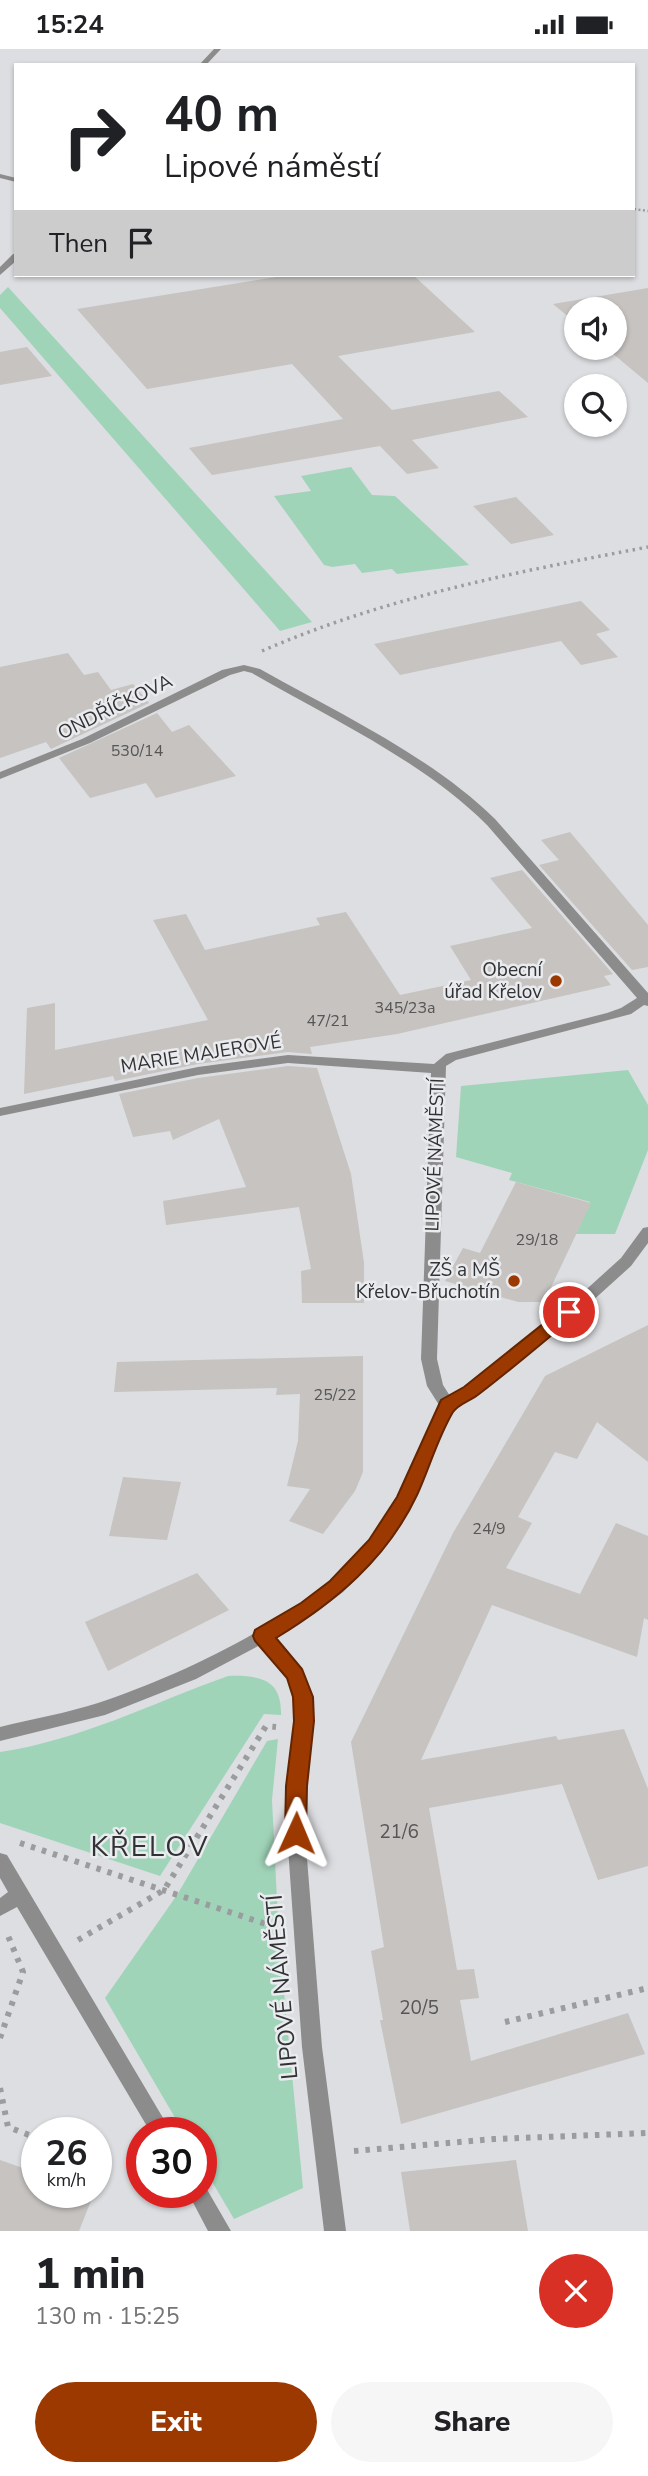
<!DOCTYPE html>
<html lang="en">
<head>
<meta charset="utf-8">
<style>
	:root { --surface:#fff; --page:#f6f6f6; --text:#202124; --muted:#757577; --accent:#9c3900 }
	body { margin:0; font-family:"Nunito Sans",sans-serif; background:var(--page); color:var(--text); height:100vh; display:flex; flex-direction:column; font-size:26px; white-space:nowrap }
	* { box-sizing:border-box; margin:0 }
	p { font-size:23px; color:var(--muted) }
	.icon { flex:none; width:38px; height:38px; fill:none; stroke:currentColor; stroke-width:2; stroke-linecap:round; stroke-linejoin:round }
	.map { position:relative; height:2182px; overflow:hidden }
	.details { display:flex; flex-direction:column; background:var(--surface); flex:1 }
	.details>* { flex:none }
	.banner { position:absolute; left:14px; top:14px; width:621px; height:214px; border-radius:0px; box-shadow:0 2px 5px #0004; background:#fff; color:var(--text); overflow:hidden }
	.buttons { position:absolute; left:564px; top:248px; display:grid; gap:14px }
	.buttons a { display:grid; place-items:center; width:63px; height:63px; border-radius:50%; background:var(--surface); box-shadow:0 2px 5px #0004; font-size:35px }
	.speed { position:absolute; left:21px; top:2068px; display:flex; gap:14px; font-size:35px; font-weight:700; text-align:center }
	.speed>* { display:grid; place-content:center; width:91px; height:91px; border-radius:50%; background:var(--surface); box-shadow:0 2px 5px #0004; line-height:1 }
	.speed small { font-size:18px; font-weight:400 }
	.speed .limit { border:10px solid #d22; background:#fff; color:#111 }
	.pin { position:absolute; display:grid; place-items:center; width:60px; height:60px; color:#fff; margin:-30px; border:4px solid #fff; border-radius:50%; box-shadow:0 2px 7px #0007 }
	.me { position:absolute; width:77px; margin:-38px; rotate:1deg; stroke-linejoin:round; filter:drop-shadow(0 0 5px #0008) }
	.turn { display:flex; align-items:center; gap:24px; height:147px; padding:0 35px; font-size:32px }
	.turn .icon { width:91px; height:91px; stroke-width:2.5 }
	.turn b { display:block; font-size:49px; line-height:60px }
	.then { display:flex; align-items:center; height:66px; padding:0 35px; background:#0003; gap:14px; font-size:26px }
	.round { display:grid; place-items:center; flex:none; width:74px; height:74px; border-radius:37px; background:var(--page) }
	.headline { display:flex; align-items:center; justify-content:space-between; height:119px; padding:0 35px }
	h1 { font-size:42px; font-weight:800; line-height:52px }
	.cta { display:flex; gap:14px; margin-top:auto; padding:14px 35px }
	.cta a { flex:1; height:80px; border-radius:42px; background:var(--accent); color:#fff; font-size:28px; font-weight:800; line-height:80px; text-align:center }
	.cta a+a { background:var(--page); color:var(--text) }
	.status { display:flex; justify-content:space-between; align-items:center; height:49px; padding:0 35px; background:var(--surface); direction:ltr }
	.status svg { height:19px; fill:currentColor }
	.map>svg:first-child { display:block }
	.green { fill:#a0d4b9 }
	.building { fill:#c6c3c1 }
	.lines { fill:none; stroke-linecap:round; stroke-linejoin:round }
	.path-far2 { stroke:#9b9c9e; stroke-width:2.5; stroke-dasharray:2 2.5; stroke-linecap:butt }
	.path-far1 { stroke:#9b9c9e; stroke-width:3.5; stroke-dasharray:2.5 4.5; stroke-linecap:butt }
	.path { stroke:#9b9c9e; stroke-width:6; stroke-dasharray:4.5 7; stroke-linecap:butt }
	.minor { fill:#8d8c8c; fill-rule:evenodd }
	.tertiary { fill:#8d8c8c; fill-rule:evenodd }
	.route { fill:#9c3900; stroke:#652500; stroke-width:2 }
	.poi-dot { fill:#9c3900; stroke:#eaebee; stroke-width:2.5 }
	.labels { text-anchor:middle; dominant-baseline:central; stroke-width:5; stroke-linejoin:round; paint-order:stroke }
	.number-label { font-size:16px; fill:#565656 }
	.street-label { font-size:19px; fill:#313233; stroke:#eaebee }
	.poi-label { font-size:19px; fill:#313233; stroke:#eaebee; text-anchor:end }
	.near-number-label { font-size:19px; fill:#565656 }
	.near-street-label { font-size:23px; fill:#313233; stroke:#eaebee }
	.near-quarter-label { font-size:28px; letter-spacing:2px; fill:#313233; stroke:#eaebee }
</style>
</head>
<body>
<div class="status"><b>15:24</b><svg viewBox="0 0 49 12"><path d="M0 12V9h3v3zM5 12V6h3v6zM10 12V3h3v9zM15 12V0h3v12zM26 1h20v11H26zM47 4h2v5h-2z"/></svg></div>
<div class="map">
<svg width="648" height="2182" viewBox="0 0 648 2182">
	<rect width="100%" height="100%" fill="#dddee1"/>
	<!-- green -->
	<g class="green">
		<path d="M8,238L312,573L280,582L0,259V246Z"/>
		<path d="M351,418L372,446L395,447L469,516L397,525L392,520L362,524L355,515L332,518L324,516L274,447L311,442L301,427Z"/>
		<path d="M628,1021L648,1056V1101L615,1185H576L590,1153L509,1131L512,1124L456,1108L461,1037Z"/>
		<path d="M228,1627C260,1626 282,1630 281,1666L264,1665L160,1827L0,1774V1703C81,1691 152,1654 228,1627Z"/>
		<path d="M278,1690L272,1751L279,1891L303,2139L234,2170L201,2114V2084H184L105,1949L177,1846L267,1692Z"/>
	</g>
	<!-- building -->
	<g class="building">
		<path d="M289,226H413L475,283L338,307L392,361L499,342L528,368L412,391L439,419L407,425L380,397L212,426L189,399L343,370L292,315L147,340L77,260Z"/>
		<path d="M648,239V334L606,299H614V261H576V274L553,255Z"/>
		<path d="M27,298L52,327L0,336V303Z"/>
		<path d="M516,448L554,486L511,495L473,457Z"/>
		<path d="M581,552L610,581L596,585L618,608L581,616L561,592L400,626L374,595Z"/>
		<path d="M68,604L84,626L98,623L111,641L133,635L149,654L51,700L46,693L0,709V618Z"/>
		<path d="M157,664L172,683L189,676L236,727L156,749L146,734L90,749L59,709Z"/>
		<path d="M570,783L648,876V918L632,921L539,816L559,811L541,791Z"/>
		<path d="M522,821L613,925L604,927L611,936L397,985L310,998L312,1005L288,1003L198,1015L115,1032L113,1027L24,1045L27,959L55,954V1001L208,971L153,871L186,865L205,901L320,876L316,869L346,863L400,946L471,931L450,897L532,879L490,829Z"/>
		<path d="M288,1017L317,1019L351,1125L364,1214V1254H302L301,1222L311,1220L299,1158L166,1176L163,1152L246,1138L219,1070L173,1091L170,1082L133,1088L119,1045L198,1029Z"/>
		<path d="M516,1133L591,1154L544,1253H518L445,1232L463,1199L480,1204Z"/>
		<path d="M648,1276V1413L597,1373L577,1410L555,1403L518,1468L532,1474L506,1519L580,1545L616,1474L648,1487V1571L644,1569L637,1608L492,1556L421,1711L556,1687L558,1691L624,1680L648,1740V1817L598,1831L562,1735L429,1759L457,1921L474,1920L479,1949L460,1951L471,2012L628,1964L645,2005L401,2075L380,1971H383L371,1902L384,1898L351,1693L453,1484L545,1327Z"/>
		<path d="M363,1307V1423L355,1442L323,1485L289,1472L310,1440L287,1437L298,1392L300,1345L276,1346L277,1339L114,1343L117,1313Z"/>
		<path d="M123,1428L181,1433L167,1491L109,1487Z"/>
		<path d="M197,1524L229,1561L108,1622L85,1573Z"/>
		<path d="M0,2111L37,2124V2144H94L79,2182H0Z"/>
		<path d="M516,2111L528,2182H410L401,2123Z"/>
	</g>
	<g class="lines">
		<!-- path-far2 -->
		<path class="path-far2" d="M634,160L648,162"/>
		<!-- path-far1 -->
		<path class="path-far1" d="M262,602C386,548 516,523 648,498"/>
		<!-- path -->
		<g class="path">
			<path d="M20,1794L278,1879"/>
			<path d="M78,1891L164,1841L266,1677L276,1678"/>
			<path d="M505,1973L648,1939"/>
			<path d="M0,1989L23,1923L6,1882"/>
			<path d="M0,2039L8,2078L37,2089"/>
			<path d="M354,2102L494,2090L648,2084"/>
		</g>
		<!-- minor -->
		<g class="minor">
			<path d="M0,125L16,129V133L0,129Z"/>
			<path d="M244,616L260,620C338,664 431,707 495,770L648,944V957L644,956L631,965L456,1011L446,1017L437,1310L443,1336L450,1347L465,1339L579,1247L621,1209L643,1179L648,1178V1194L631,1217L589,1255L477,1347L453,1360L414,1449L397,1482L369,1517L343,1543L314,1565L274,1589L301,1620L312,1648L313,1673L305,1736V1784L322,1998L346,2182H324L302,1998L287,1784V1736L295,1673L294,1648L287,1628L260,1596L196,1630L105,1666L0,1692V1678C32,1670 67,1664 98,1654C193,1622 330,1557 385,1472C408,1437 422,1394 439,1356L427,1337L421,1310L431,1024L288,1014L198,1026L0,1067V1059L198,1018L288,1006L434,1015L446,1005L607,964L621,959L637,949L487,776C423,712 330,669 252,624L244,622L230,626L90,694L0,730V723L82,690L222,621Z"/>
			<path d="M0,1804L7,1806L172,2084H151L17,1858L0,1867V1849L8,1843L0,1829Z"/>
			<path d="M201,2135L205,2137L231,2182H208L188,2144H201Z"/>
		</g>
		<!-- tertiary -->
		<g class="tertiary">
			<path d="M214,0H221L206,16H199Z"/>
			<path d="M13,205H16V212L0,226V218Z"/>
		</g>
	</g>
	<!-- route -->
	<path class="route" d="M569,1257L575,1259L578,1263L575,1267C543,1293 512,1320 479,1345C472,1351 458,1355 453,1363C438,1388 429,1420 417,1446C387,1510 335,1553 276,1589L302,1620L313,1648L314,1672L307,1737L306,1784L303,1790L296,1793L288,1790L285,1784L286,1737L294,1672L293,1648L287,1629L255,1592L253,1587L255,1581L301,1554L330,1532L369,1491L397,1448L441,1351L464,1338L563,1259Z"/>
	<!-- markers -->
	<g class="poi-dot">
		<circle cx="556" cy="932" r="7"/>
		<circle cx="514" cy="1232" r="7"/>
	</g>
	<g class="labels">
		<!-- number labels -->
		<g class="number-label">
			<text x="137" y="702">530/14</text>
			<text x="405" y="959">345/23a</text>
			<text x="328" y="972">47/21</text>
			<text x="537" y="1191">29/18</text>
			<text x="335" y="1346">25/22</text>
			<text x="489" y="1480">24/9</text>
		</g>
		<!-- street labels -->
		<g class="street-label">
			<text transform="translate(115 658) rotate(-26)">ONDŘÍČKOVA</text>
			<text transform="translate(201 1005) rotate(-9)">MARIE MAJEROVÉ</text>
			<text transform="translate(435 1106) rotate(-88)">LIPOVÉ NÁMĚSTÍ</text>
		</g>
		<!-- poi labels -->
		<g class="poi-label">
			<text x="542" y="921">Obecní<tspan x="542" dy="22">úřad Křelov</tspan></text>
			<text x="500" y="1221">ZŠ a MŠ<tspan x="500" dy="22">Křelov-Břuchotín</tspan></text>
		</g>
		<!-- near-number labels -->
		<g class="near-number-label">
			<text x="399" y="1783">21/6</text>
			<text x="419" y="1959">20/5</text>
		</g>
		<!-- near-street labels -->
		<g class="near-street-label">
			<text transform="translate(282 1938) rotate(-95)">LIPOVÉ NÁMĚSTÍ</text>
		</g>
		<!-- near-quarter labels -->
		<g class="near-quarter-label">
			<text x="150" y="1798">KŘELOV</text>
		</g>
	</g>
</svg>
<div class="buttons">
<a><svg class="icon" aria-label="sound" viewBox="0 0 24 24"><path d="M4 9h4l5-4v14l-5-4H4zM17 9q2 3 0 6"/></svg></a>
<a><svg class="icon" aria-label="search" viewBox="0 0 24 24"><circle cx="10" cy="10" r="6"/><path d="M15 15l6 6"/></svg></a>
</div>
<div class="speed"><div>26<small>km/h</small></div><div class="limit">30</div></div>
<div class="pin" style="left:569px;top:1263px;background:#d93025"><svg class="icon" aria-label="arrive" viewBox="0 0 24 24"><path d="M6 21V4h12l-3 4 3 4H6"/></svg></div>
<svg class="me" style="left:296px;top:1784px" viewBox="-20 -20 40 40"><path d="M0-17L14 15 0 8-14 15z" fill="#9c3900" stroke="#fff" stroke-width="4"/></svg>
<div class="banner">
<div class="turn"><svg class="icon" aria-label="right" viewBox="0 0 24 24"><path d="M7 20v-9h11M14 6l5 5-5 5"/></svg><div><b>40 m</b>Lipové náměstí</div></div>
<div class="then">Then<svg class="icon" aria-label="arrive" viewBox="0 0 24 24"><path d="M6 21V4h12l-3 4 3 4H6"/></svg></div>
</div>
</div>
<section class="details">
<div class="headline"><div><h1>1 min</h1><p>130 m · 15:25</p></div><a class="round" style="background:#d93025;color:#fff"><svg class="icon" aria-label="close" viewBox="0 0 24 24"><path d="M6 6l12 12M18 6L6 18"/></svg></a></div>
<div class="cta"><a>Exit</a><a>Share</a></div>
</section>
</body>
</html>
